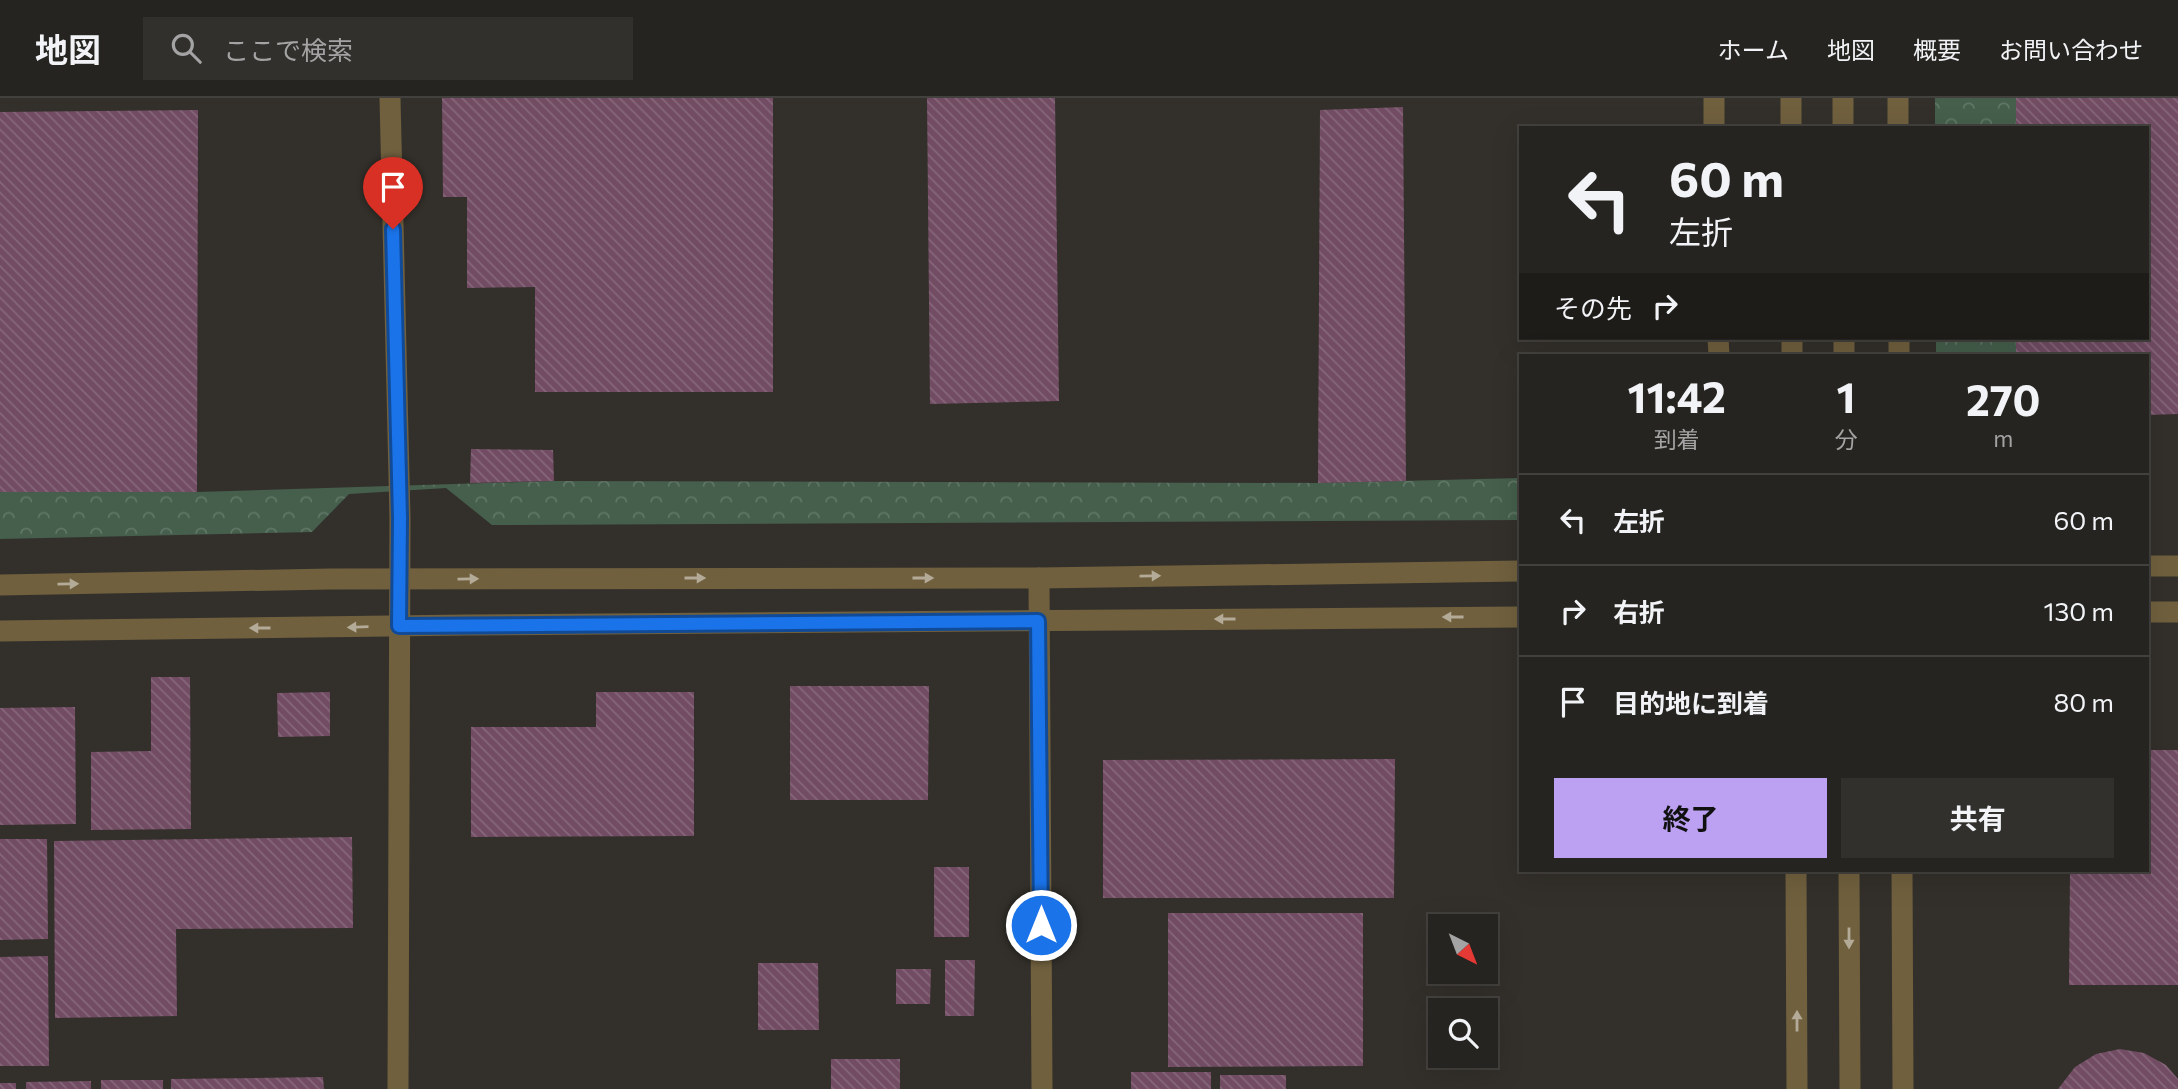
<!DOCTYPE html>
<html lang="ja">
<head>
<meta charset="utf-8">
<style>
	:root { --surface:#262420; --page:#32302d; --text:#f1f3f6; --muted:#a4a4a5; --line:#42413e; --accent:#bca0f2 }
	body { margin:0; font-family:Commissioner,"Noto Sans JP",sans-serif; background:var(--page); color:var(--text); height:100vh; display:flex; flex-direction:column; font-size:26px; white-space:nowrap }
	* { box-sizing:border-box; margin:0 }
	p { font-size:23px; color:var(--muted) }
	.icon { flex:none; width:38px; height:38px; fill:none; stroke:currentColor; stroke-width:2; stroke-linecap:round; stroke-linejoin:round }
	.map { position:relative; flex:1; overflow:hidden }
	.side { position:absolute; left:1519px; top:256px; width:630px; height:518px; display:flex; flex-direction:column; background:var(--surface); border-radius:0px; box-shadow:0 7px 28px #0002,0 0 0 2px var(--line) }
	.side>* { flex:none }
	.guide { position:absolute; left:1519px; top:28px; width:630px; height:214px; border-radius:0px; box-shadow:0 7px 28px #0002,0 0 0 2px var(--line); background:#262420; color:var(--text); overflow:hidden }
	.needle { width:46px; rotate:138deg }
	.controls { position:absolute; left:1428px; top:816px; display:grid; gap:14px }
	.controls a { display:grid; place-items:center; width:70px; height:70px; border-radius:0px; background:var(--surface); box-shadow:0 7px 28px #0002,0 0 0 2px var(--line); font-size:35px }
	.pin { position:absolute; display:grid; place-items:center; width:60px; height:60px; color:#fff; margin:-72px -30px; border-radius:50% 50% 50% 0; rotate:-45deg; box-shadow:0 0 7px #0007 }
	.pin .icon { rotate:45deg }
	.me { position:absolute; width:77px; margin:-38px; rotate:0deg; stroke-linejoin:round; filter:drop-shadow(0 0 5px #0008) }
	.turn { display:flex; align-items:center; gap:24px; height:147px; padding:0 35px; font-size:32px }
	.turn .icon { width:91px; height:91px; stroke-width:2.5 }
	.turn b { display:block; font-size:49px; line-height:60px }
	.then { display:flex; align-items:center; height:66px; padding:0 35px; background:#0003; gap:14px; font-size:26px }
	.eta { display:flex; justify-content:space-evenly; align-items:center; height:119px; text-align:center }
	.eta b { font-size:42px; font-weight:700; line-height:49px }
	.primary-button { display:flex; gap:14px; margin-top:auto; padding:14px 35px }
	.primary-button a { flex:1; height:80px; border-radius:0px; background:var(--accent); color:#111; font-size:28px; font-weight:700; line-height:80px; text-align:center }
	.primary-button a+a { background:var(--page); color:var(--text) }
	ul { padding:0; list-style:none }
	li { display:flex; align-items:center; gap:21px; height:91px; padding:0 35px; border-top:2px solid var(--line) }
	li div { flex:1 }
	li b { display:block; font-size:26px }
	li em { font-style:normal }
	header { display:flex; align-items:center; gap:42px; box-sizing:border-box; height:98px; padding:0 35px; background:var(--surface); border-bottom:2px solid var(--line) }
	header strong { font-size:33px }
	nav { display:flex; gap:38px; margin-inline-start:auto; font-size:24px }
	.search { width:490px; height:63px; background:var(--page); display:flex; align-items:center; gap:18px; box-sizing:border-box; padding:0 24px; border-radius:0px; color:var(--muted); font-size:26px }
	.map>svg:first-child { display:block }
	.forest { fill:url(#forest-crowns) }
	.building { fill:url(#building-back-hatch) }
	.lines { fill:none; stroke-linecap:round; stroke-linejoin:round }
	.minor { stroke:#70603e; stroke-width:21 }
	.oneway { fill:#b3aa97 }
	.route-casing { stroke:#114b97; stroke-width:18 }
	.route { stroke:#1a73e8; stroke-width:12 }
</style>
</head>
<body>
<header>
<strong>地図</strong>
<div class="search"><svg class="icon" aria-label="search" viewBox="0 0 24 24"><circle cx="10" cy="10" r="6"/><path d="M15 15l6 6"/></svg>ここで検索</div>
<nav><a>ホーム</a><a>地図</a><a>概要</a><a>お問い合わせ</a></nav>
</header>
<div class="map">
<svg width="2178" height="991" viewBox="0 0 2178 991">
	<defs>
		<pattern id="forest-crowns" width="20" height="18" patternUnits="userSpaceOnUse" patternTransform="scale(1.75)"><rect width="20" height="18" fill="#455f4c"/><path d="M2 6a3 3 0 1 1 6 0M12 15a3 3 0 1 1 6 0" fill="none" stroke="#607666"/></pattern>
		<pattern id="building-back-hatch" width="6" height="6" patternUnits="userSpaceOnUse" patternTransform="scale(1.75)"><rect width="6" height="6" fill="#714c63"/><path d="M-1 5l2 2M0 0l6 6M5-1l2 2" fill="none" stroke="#86667a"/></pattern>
	</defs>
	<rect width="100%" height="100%" fill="#33302b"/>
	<!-- forest -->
	<g class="forest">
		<rect x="1935" y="0" width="81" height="30"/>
		<rect x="1936" y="240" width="80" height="17"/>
		<path d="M1521,380V422L492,427L446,390L349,396L312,434L0,441V393L197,394L554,383L1318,385Z"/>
	</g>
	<!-- building -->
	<g class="building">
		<path d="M442,0H773V294H535V189L467,190V99H443Z"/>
		<path d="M927,0H1055L1059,303L930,306Z"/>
		<path d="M2016,0H2178V316L2147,317V257H2016V240H2147V30H2016Z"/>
		<path d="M1403,9L1406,383L1318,385L1320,12Z"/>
		<path d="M198,12L197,394H0V14Z"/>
		<path d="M471,351L553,352L554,383L470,385Z"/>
		<path d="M151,579H190L191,731L91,732V654L151,653Z"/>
		<path d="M790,588H929L928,702H790Z"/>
		<path d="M330,594V638L278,639L277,595Z"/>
		<path d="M596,594H694V738L471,739V629H596Z"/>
		<path d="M75,609L76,726L0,727V610Z"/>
		<path d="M2147,652H2178V887H2069L2070,772H2147Z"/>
		<path d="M1395,661L1394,800H1103V662Z"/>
		<path d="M352,739L353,830L176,831L177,918L55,920L54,743Z"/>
		<path d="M0,741H47L48,841L0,842Z"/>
		<rect x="934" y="769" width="35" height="70"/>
		<path d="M1168,815H1363V968L1168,969Z"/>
		<path d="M48,858L49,968H0V859Z"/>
		<path d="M945,862H975L974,918H945Z"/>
		<path d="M758,865H818L819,932H758Z"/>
		<path d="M896,871H931L930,906H896Z"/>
		<path d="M2120,951L2144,955L2166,967L2178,981V991H2058L2075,969L2096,956Z"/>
		<rect x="831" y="961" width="69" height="30"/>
		<rect x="1131" y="974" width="80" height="17"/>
		<rect x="1220" y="977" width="66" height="14"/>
		<path d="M323,979L324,991H171V981Z"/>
		<rect x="101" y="982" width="62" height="9"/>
		<path d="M91,983V991H26V984Z"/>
		<rect x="0" y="985" width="16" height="6"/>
	</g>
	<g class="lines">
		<!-- minor -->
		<g class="minor">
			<path d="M390,0L400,420L398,991"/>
			<path d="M1714,0V30"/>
			<path d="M1791,0V30"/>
			<path d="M1843,0V30"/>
			<path d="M1898,0V30"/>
			<path d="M1718,240L1719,257"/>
			<path d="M1792,240V257"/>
			<path d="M1844,240V257"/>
			<path d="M1899,240V257"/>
			<path d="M2147,468H2178"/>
			<path d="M1039,480L1042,991"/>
			<path d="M0,487L331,481L1039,480L1521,473"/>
			<path d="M2147,514H2178"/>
			<path d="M0,533L468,527L1521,519"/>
			<path d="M1796,772L1797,991"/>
			<path d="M1849,772L1850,991"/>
			<path d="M1902,772L1903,991"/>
		</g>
	</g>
	<!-- one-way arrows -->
	<defs><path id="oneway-solid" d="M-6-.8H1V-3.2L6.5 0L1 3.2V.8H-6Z" transform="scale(1.75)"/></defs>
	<g class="oneway">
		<use href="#oneway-solid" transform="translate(1150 478) rotate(-1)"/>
		<use href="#oneway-solid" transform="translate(695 480)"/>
		<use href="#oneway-solid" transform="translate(923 480)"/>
		<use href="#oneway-solid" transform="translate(468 481) rotate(-1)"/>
		<use href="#oneway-solid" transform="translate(68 486) rotate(-1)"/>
		<use href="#oneway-solid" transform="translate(1453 519) rotate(180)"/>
		<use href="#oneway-solid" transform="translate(1225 521) rotate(180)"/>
		<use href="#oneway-solid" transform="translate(358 529) rotate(178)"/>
		<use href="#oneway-solid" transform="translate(260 530) rotate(180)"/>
		<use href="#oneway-solid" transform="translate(1849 840) rotate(90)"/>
		<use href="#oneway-solid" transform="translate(1797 923) rotate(-90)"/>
	</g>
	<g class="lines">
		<defs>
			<path id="route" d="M393,131L400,420L399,528L1038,523L1041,827"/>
		</defs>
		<!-- route casing -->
		<use href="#route" class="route-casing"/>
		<!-- route -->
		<use href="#route" class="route"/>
	</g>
</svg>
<div class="controls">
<a><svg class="needle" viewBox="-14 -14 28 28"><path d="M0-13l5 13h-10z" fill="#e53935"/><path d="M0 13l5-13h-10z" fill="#a4a4a5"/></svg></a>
<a><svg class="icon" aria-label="search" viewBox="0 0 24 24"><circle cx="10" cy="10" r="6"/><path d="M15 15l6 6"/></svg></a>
</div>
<div class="pin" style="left:393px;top:131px;background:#d93025"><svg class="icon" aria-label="arrive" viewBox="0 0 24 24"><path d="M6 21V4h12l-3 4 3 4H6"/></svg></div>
<svg class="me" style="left:1041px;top:827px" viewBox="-20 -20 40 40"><circle r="17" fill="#1a73e8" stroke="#fff" stroke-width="3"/><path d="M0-11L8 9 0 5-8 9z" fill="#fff"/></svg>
<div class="guide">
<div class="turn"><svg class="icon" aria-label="left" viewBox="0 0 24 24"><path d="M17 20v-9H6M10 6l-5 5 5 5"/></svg><div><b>60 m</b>左折</div></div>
<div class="then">その先<svg class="icon" aria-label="right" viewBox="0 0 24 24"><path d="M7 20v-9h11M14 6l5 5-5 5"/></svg></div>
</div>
<section class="side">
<div class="eta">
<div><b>11:42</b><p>到着</p></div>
<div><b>1</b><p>分</p></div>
<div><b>270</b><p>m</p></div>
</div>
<ul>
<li><svg class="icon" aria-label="left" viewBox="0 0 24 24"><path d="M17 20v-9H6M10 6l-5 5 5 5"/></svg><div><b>左折</b></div><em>60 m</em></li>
<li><svg class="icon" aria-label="right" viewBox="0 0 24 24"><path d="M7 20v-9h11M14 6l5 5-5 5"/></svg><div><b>右折</b></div><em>130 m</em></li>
<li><svg class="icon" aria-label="arrive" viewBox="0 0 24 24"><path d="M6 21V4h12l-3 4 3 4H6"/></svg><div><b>目的地に到着</b></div><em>80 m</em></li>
</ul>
<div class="primary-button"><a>終了</a><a>共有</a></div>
</section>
</div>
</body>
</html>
